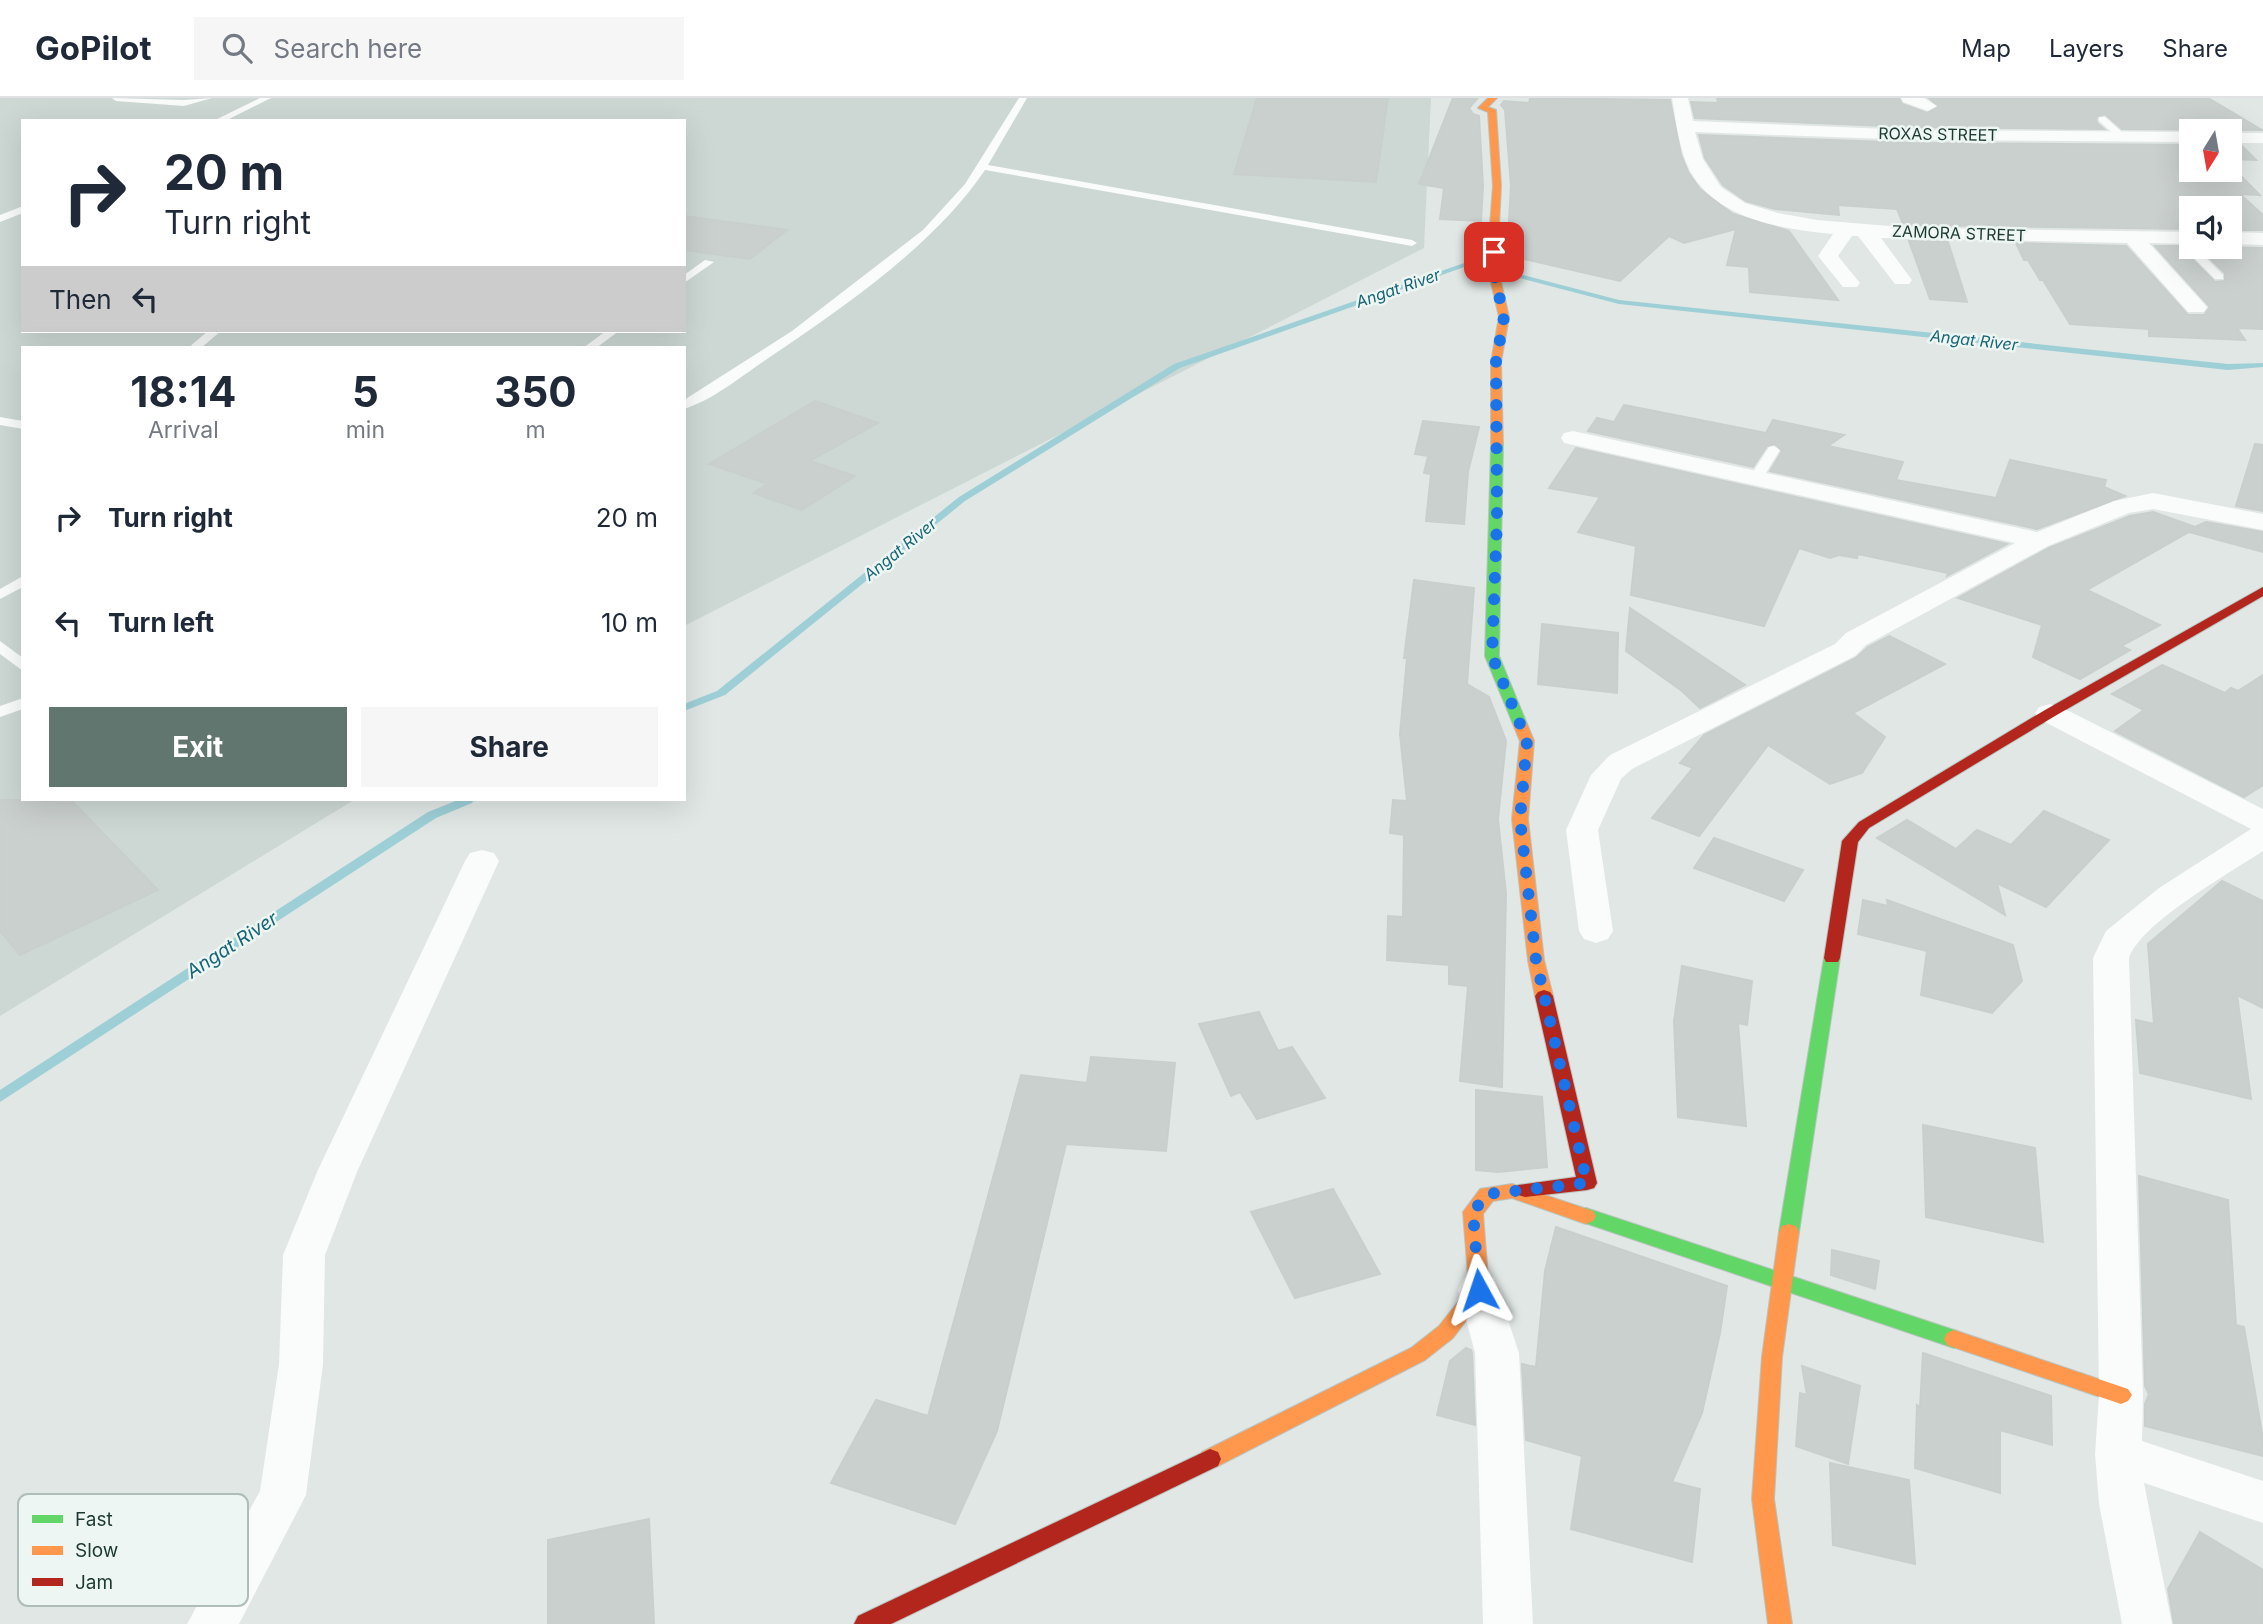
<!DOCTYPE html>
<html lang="en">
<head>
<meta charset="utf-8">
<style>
	:root { --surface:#fff; --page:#f6f6f7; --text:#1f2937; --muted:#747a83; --line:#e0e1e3; --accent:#627670 }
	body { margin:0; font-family:Inter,sans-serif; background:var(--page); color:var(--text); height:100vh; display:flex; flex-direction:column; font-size:26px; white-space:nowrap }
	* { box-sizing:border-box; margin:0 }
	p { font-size:23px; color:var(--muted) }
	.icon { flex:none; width:38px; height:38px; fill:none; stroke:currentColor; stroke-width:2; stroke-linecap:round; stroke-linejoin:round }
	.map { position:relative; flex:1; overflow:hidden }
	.details { position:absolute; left:21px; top:248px; width:665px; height:455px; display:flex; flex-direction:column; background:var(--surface); border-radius:0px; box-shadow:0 7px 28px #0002 }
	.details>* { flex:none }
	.hud { position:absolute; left:21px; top:21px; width:665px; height:214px; border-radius:0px; box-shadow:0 7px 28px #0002; background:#fff; color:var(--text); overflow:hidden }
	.needle { width:46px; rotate:191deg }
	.controls { position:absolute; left:2179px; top:21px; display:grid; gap:14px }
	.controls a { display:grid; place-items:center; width:63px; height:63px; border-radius:0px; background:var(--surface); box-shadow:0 7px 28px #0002; font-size:35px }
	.pin { position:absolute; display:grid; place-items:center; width:60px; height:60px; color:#fff; margin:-30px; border-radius:14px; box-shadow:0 4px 10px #0006 }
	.me { position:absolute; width:77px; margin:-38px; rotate:355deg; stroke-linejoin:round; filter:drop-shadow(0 0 5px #0008) }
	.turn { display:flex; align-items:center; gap:24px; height:147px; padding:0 28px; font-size:32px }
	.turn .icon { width:91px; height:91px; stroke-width:2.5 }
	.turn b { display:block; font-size:49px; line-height:60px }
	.then { display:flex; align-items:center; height:66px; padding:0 28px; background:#0003; gap:14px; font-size:26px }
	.eta { display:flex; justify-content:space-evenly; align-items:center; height:119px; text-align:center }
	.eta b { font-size:42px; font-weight:700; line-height:49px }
	.button { display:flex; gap:14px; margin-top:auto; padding:14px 28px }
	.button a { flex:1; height:80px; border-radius:0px; background:var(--accent); color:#fff; font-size:28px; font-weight:700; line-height:80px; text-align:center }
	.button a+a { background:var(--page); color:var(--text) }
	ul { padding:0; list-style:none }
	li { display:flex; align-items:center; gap:21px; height:105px; padding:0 28px }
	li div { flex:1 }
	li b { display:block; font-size:26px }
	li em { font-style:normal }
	header { display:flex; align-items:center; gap:42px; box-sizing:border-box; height:98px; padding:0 35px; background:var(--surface); border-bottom:2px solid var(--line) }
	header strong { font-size:33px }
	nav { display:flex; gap:38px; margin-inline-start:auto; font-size:24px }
	.search { width:490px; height:63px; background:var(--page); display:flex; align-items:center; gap:18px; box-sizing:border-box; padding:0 24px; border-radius:0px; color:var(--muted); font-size:26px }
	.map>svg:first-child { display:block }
	.built { fill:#cdd8d4; fill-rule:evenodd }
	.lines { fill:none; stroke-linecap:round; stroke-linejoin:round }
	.stream { fill:#9ecfd7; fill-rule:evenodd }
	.building { fill:#cad0ce; stroke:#c9cfcd; stroke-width:2 }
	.fast-casing { stroke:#b9c4bf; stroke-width:2 }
	.slow-casing { stroke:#b9c4bf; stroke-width:2 }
	.jam-casing { stroke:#b9c4bf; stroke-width:2 }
	.lane { fill:#fafbfb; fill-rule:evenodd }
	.street { fill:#fafbfb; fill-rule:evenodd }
	.fast { fill:#63d668; fill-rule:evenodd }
	.slow { fill:#ff974d; fill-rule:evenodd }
	.jam { fill:#b3261e; fill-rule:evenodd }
	.route { stroke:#1a73e8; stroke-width:12; stroke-dasharray:0 21.6 }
	.labels { text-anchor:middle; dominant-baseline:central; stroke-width:5; stroke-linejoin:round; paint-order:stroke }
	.far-street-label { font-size:16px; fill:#1e3932; stroke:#edf6f2 }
	.far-water-label { font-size:16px; font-style:italic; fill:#186576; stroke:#edf6f2 }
	.water-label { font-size:19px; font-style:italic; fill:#186576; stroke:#edf6f2 }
	.key { fill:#edf6f2; stroke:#afbdb8; stroke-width:2 }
	.key-label { font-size:19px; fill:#1e3932 }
</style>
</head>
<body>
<header>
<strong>GoPilot</strong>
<div class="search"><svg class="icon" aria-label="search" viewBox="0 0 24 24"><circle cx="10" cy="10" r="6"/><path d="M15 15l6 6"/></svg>Search here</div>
<nav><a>Map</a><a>Layers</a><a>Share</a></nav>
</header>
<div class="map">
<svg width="2263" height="1526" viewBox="0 0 2263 1526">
	<rect width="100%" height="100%" fill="#e0e7e4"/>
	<!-- built -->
	<path class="built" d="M0,0H1431L1424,150L684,528V250H23V702H354L0,918ZM23,23H684V233H23Z"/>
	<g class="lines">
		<!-- stream -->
		<g class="stream">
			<path d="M1470,163L1619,202L2228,266L2263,265V269L2228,272L1619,206L1470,167L1180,270L965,403L725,597L684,613V606L717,593L959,399L1174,266Z"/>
			<path d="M458,702H474L472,705L436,720L0,1004V992L428,714Z"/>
		</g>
	</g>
	<!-- building -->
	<g class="building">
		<path d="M1257,0H1388L1376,84L1234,76Z"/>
		<path d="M1453,0L1477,1L1469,10L1473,16L1479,18L1483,88L1481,123L1440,121L1444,90L1419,86Z"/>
		<path d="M1530,0L1670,2L1681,57L1688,74L1700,91L1733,116L1789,133L1838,202L1750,194L1749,169L1727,167L1736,131L1684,145L1669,138L1620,183L1507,157L1511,88L1505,12L1501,7L1504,3L1529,5Z"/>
		<path d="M1717,0H1899L1902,6L1927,15L1939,9L1929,0H2208L2262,32L2122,31L2105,16L2096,19L2097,25L2104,31L1912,29L1695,20L1691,4L1718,5Z"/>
		<path d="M1699,37L1912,45L2191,47V72H2230V67L2260,97L2240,96L2263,117V132H2230V110H2191V131L1913,127L1903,126L1897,111L1838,107L1839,117L1775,111L1746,103L1723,87L1705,60Z"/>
		<path d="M2230,48H2242L2256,62L2230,61Z"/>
		<path d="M684,118L787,132L750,161L684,152Z"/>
		<path d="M1909,143L1948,144L1967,204L1930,201Z"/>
		<path d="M2016,145L2126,148L2188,217H2204L2210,209L2155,148H2179L2215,184L2225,183V175L2198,149L2263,150V231L2237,230L2245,242L2149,238V231L2070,226L2043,182H2040L2028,162H2024Z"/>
		<path d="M815,303L878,325L810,363L855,378L802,412L753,395L768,386L709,366Z"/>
		<path d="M1624,307L1766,335L1773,322L1844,337L1828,348L1903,364L1896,382L1996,400L2010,362L2106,382L2104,389L2125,398L2037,431L1770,373L1782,353L1775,346L1767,348L1753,369L1588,333L1597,320L1614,324Z"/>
		<path d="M1423,323L1479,329L1468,374L1464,426L1426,423L1431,376L1424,375L1428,358L1415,356Z"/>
		<path d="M2255,346L2263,347V413L2236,408Z"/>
		<path d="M1576,350L2007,446L1947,478L1948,475L1858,456L1857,460L1839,457L1830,460L1799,450L1764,528L1631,497L1636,448L1578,434L1600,399L1549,390Z"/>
		<path d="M2153,414L2195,429L2206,424L2263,434V454L2189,434L2087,492L2160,527L2121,548L2130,552L2080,581L2033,559L2042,527L1958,500L2049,450L2130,418Z"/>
		<path d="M1414,482L1474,490L1467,586L1489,599L1506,643L1498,721L1506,796L1502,989L1460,983L1468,888L1449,886V867L1387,862L1388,818L1403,819L1404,737L1390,735L1393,702L1407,703L1400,636L1407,560H1404Z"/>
		<path d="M1630,510L1745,587L1700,610L1682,593L1626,553Z"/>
		<path d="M1542,526L1618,535L1617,595L1538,586Z"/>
		<path d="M1889,538L1945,566L1853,615L1885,639L1862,675L1830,686L1768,647L1699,738L1652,720L1693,670L1680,665L1704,637L1856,560L1868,549Z"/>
		<path d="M2162,567L2225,595L2231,590L2238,593L2263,577V687L2244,699L2115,633L2144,612L2112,596Z"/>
		<path d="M0,702H71L158,792L20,857L0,833Z"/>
		<path d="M2044,713L2109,742L2046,809L1997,785L2005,817L1877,740L1907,722L1956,751L1977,732L2011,747Z"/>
		<path d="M1714,740L1803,772L1784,803L1694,770Z"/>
		<path d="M2222,783L2263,803V910L2237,897L2251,1001L2140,975L2136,922L2154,926L2148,846Z"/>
		<path d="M1863,802L1888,808L1887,802L2013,847L2022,883L1992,915L1921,897L1927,853L1858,836Z"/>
		<path d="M1682,868L1752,883L1747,927L1738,925L1746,1028L1678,1019L1674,923Z"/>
		<path d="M1259,914L1278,953L1292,949L1325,1000L1257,1021L1240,994L1231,998L1199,926Z"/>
		<path d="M1091,959L1175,965L1166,1053L1066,1046L997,1333L955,1426L831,1385L876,1302L928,1318L1021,977L1087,985Z"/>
		<path d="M1476,992L1542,999L1547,1069L1498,1074L1476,1072Z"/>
		<path d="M1923,1027L2035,1050L2043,1144L1926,1119Z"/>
		<path d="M2139,1078L2228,1102L2236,1227L2244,1229L2263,1341V1358L2145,1328V1306L2149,1296L2145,1288Z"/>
		<path d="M1333,1091L1380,1176L1295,1200L1251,1114Z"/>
		<path d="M1556,1129L1727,1188L1720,1235L1702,1315L1672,1384L1700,1391L1692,1464L1571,1431L1582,1358L1526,1342L1522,1266L1536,1269L1545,1173Z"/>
		<path d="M1832,1152L1879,1163L1875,1191L1831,1177Z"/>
		<path d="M1466,1250L1471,1252L1472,1255L1475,1327L1437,1317L1450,1263Z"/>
		<path d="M1923,1255L2051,1298L2052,1347L2000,1332V1395L1915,1370L1917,1307L1920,1309Z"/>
		<path d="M1802,1268L1860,1288L1848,1366L1796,1348L1800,1295L1807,1297Z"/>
		<path d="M1830,1365L1909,1382L1915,1466L1833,1447Z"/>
		<path d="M649,1421L654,1526H548V1442Z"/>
		<path d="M2200,1434L2263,1472V1526H2174L2168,1491Z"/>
	</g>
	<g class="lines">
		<defs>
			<g id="fast">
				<path d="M1497,344L1503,347L1499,558L1527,626L1520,630L1513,626L1485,558L1491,347Z"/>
				<path d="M1832,854L1840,860L1799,1134L1796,1140L1789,1142L1782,1140L1779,1134L1824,860Z"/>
				<path d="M1586,1110L1954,1232L1961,1235L1964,1241L1961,1247L1954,1250L1579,1123L1576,1118L1579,1113Z"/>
			</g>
			<g id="slow">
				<path d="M1488,0H1497L1488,9L1496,12L1501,88L1497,167L1509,219L1501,264L1503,347L1497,350L1491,347V264L1499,219L1487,167L1493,88L1488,14L1478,10Z"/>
				<path d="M1520,622L1527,626L1534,643L1528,721L1544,862L1553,898L1550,902H1538L1535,898L1528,862L1512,721L1520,643L1513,626Z"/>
				<path d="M1512,1086L1593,1113L1596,1118L1593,1123L1586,1126L1512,1100L1493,1103L1483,1116L1489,1192L1453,1240L1425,1262L1218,1368L1210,1371L1202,1368L1199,1361L1202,1354L1411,1250L1439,1228L1469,1190L1463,1114L1480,1091Z"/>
				<path d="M1789,1126L1796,1128L1799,1134L1782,1259L1774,1401L1792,1526H1768L1752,1401L1762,1259L1779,1134L1782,1128Z"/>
				<path d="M1954,1232L2128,1291L2132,1297L2128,1303L2121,1306L1947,1247L1944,1241L1947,1235Z"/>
			</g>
			<g id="jam">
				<path d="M2263,489V498L2055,618L1869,730L1858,744L1840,860L1838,864H1826L1824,860L1842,743L1859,724L2045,612Z"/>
				<path d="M1544,892L1550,894L1553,898L1597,1085L1594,1090L1587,1092L1525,1099L1518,1097L1515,1092L1518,1087L1576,1079L1535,898L1538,894Z"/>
				<path d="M1210,1351L1218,1354L1221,1361L1218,1368L891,1526H854L858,1518Z"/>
			</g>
		</defs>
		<!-- fast casing -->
		<use href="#fast" class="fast-casing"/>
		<!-- slow casing -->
		<use href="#slow" class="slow-casing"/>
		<!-- jam casing -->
		<use href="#jam" class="jam-casing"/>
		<!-- lane -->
		<g class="lane">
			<path d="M112,0L184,2L212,0L184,8L116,3Z"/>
			<path d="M260,0H271L225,23H213Z"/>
			<path d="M1019,0H1027L988,67L1412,142L1417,145L1412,148L985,72C935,147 841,211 767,261C742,278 713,302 684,311V302L792,233L923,132L965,86Z"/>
			<path d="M2099,19H2105L2124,36V40H2118L2099,23Z"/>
			<path d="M23,108V115L0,124V117Z"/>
			<path d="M2176,138H2184L2191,149H2195L2223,177V181H2215L2176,142Z"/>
			<path d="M705,162L714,164L684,185V177Z"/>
			<path d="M208,233H221L201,250H188Z"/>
			<path d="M606,233H619L596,250H583Z"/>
			<path d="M0,319L23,323V331L0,327Z"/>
			<path d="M1774,348L1780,352L1761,383L1756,384L1751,383L1749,380L1769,349Z"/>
			<path d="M23,478V489L0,501V491Z"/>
			<path d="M0,543L23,560V573L0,556Z"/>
			<path d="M23,600V611L0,619V608Z"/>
		</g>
		<!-- street -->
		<g class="street">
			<path d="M1672,0H1688L1693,23L1912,32L2191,34V44L1912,42L1695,34L1703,61L1721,89L1745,105L1778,115L1817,122L1913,130L2191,134V146L2149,145L2207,209L2204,214H2188L2127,145L1881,140L1912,182L1909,186H1895L1858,138H1852L1838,158L1860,185L1857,189H1843L1818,158L1833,136C1783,131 1717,122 1690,73C1679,51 1676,24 1672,0Z"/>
			<path d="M1901,0H1924L1937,8L1928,13L1903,4Z"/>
			<rect x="2230" y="35" width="33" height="10"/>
			<path d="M2230,134L2263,135V147L2230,146Z"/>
			<path d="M1573,333L2037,434L2114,403L2153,395L2263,416V432L2153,411L2129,415L2048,448L1866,547L1855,558L1632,671L1621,681L1598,732L1613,833L1608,841L1596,845L1584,841L1579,833L1566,732L1591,677L1610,657L1835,546L1846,535L2015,445L1564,345L1561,340L1564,335Z"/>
			<path d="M2050,606L2061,609L2263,711V753C2230,775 2141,825 2129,860L2143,1297L2142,1343L2263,1383V1425L2144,1385L2172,1526H2122L2099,1406L2095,1356L2099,1297L2093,860L2106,833L2159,790L2251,731L2039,621L2035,615L2039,609Z"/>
			<path d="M482,752L494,755L499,763L357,1074L325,1157L323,1266L306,1397L239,1526H187L260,1393L279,1266L283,1157L317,1074L465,763L470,755Z"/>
			<path d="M1479,1175L1494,1180L1519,1255L1533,1526H1483L1475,1255L1458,1192L1464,1180Z"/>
		</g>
		<!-- fast -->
		<use href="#fast" class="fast"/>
		<!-- slow -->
		<use href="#slow" class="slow"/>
		<!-- jam -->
		<use href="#jam" class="jam"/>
	</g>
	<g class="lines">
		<!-- route -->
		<path class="route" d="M1479,1192L1473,1114L1487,1096L1587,1085L1536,862L1520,721L1527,643L1492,558L1497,421L1496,264L1504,219L1492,167L1494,154"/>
	</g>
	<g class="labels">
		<!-- far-street labels -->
		<g class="far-street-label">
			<text transform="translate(1938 36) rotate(1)">ROXAS STREET</text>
			<text transform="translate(1959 135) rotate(2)">ZAMORA STREET</text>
		</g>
		<!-- far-water labels -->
		<g class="far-water-label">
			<text transform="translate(1398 190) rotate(-19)">Angat River</text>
			<text transform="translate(1974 242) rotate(6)">Angat River</text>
			<text transform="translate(900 451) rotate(-39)">Angat River</text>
		</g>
		<!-- water labels -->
		<g class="water-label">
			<text transform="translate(232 847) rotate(-33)">Angat River</text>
		</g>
	</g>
	<!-- legend -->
	<rect x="18" y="1396" width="230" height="112" rx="10" class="key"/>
	<rect x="32" y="1417" width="31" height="8" fill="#63d668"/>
	<rect x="32" y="1448" width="31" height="9" fill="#ff974d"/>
	<rect x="32" y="1480" width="31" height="8" fill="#b3261e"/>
	<g class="key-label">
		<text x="75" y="1428">Fast</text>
		<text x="75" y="1459">Slow</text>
		<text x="75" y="1491">Jam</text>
	</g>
</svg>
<div class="controls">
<a><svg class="needle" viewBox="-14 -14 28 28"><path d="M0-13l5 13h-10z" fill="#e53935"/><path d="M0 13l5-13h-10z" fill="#747a83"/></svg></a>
<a><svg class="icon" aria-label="sound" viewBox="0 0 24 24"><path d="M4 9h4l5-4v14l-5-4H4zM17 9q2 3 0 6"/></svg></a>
</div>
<div class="pin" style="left:1494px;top:154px;background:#d93025"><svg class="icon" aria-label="arrive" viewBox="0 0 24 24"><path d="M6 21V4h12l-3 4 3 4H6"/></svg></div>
<svg class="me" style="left:1479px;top:1192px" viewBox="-20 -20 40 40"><path d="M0-17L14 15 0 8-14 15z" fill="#1a73e8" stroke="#fff" stroke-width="4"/></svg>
<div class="hud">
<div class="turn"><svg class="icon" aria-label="right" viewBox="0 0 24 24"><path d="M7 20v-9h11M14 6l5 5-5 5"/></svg><div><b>20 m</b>Turn right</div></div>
<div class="then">Then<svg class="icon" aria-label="left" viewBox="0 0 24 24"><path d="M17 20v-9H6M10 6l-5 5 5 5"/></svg></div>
</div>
<section class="details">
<div class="eta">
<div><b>18:14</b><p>Arrival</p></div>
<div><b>5</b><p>min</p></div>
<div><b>350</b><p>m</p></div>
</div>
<ul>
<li><svg class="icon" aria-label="right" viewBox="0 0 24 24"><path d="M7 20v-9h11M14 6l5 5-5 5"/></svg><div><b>Turn right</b></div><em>20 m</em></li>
<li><svg class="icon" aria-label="left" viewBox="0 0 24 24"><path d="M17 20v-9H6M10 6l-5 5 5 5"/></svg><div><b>Turn left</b></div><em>10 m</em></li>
</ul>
<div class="button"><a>Exit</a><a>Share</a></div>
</section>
</div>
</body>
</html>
